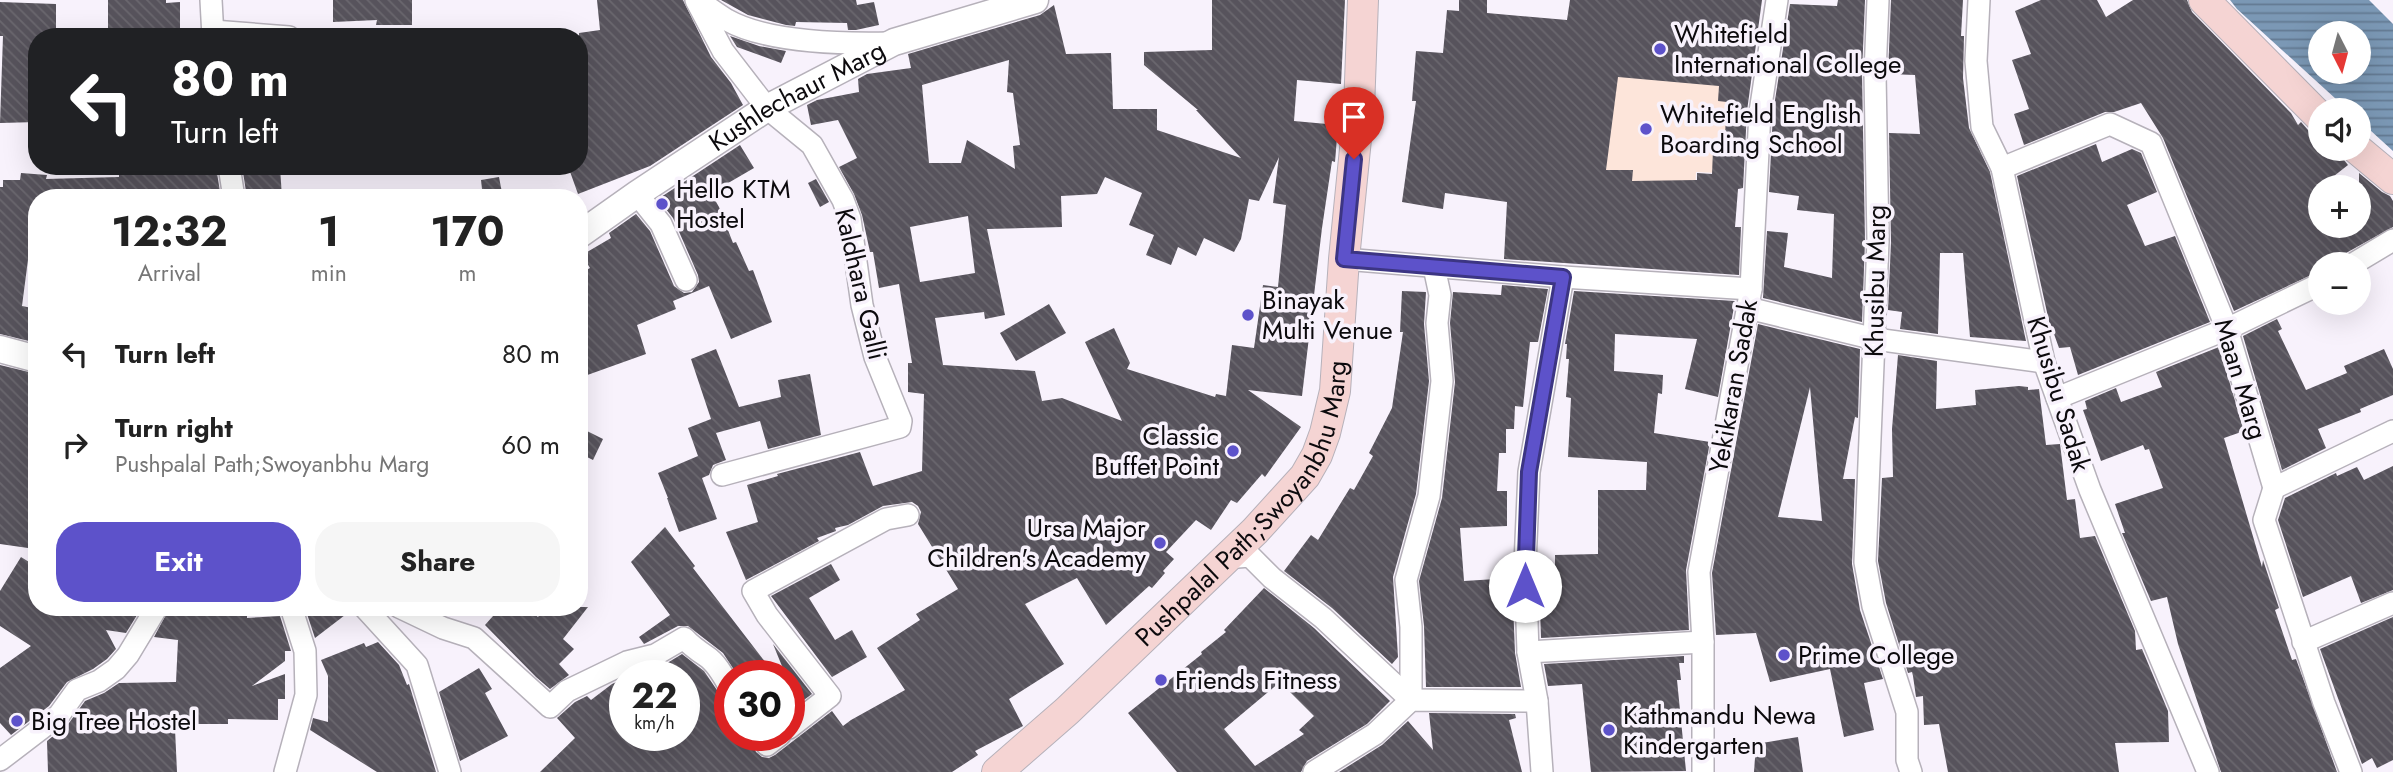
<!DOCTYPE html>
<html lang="en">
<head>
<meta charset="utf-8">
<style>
	:root { --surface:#fff; --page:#f6f6f6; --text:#222; --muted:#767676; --accent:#5d52ca }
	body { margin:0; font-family:Jost,sans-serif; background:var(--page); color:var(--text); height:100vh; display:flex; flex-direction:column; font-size:26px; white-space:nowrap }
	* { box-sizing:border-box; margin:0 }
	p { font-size:23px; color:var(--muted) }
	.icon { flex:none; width:38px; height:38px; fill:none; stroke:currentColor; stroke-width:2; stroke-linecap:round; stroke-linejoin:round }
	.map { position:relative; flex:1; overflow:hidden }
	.drawer { position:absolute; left:28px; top:189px; width:560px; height:427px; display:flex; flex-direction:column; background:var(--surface); border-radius:28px; box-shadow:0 7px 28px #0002 }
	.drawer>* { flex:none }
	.banner { position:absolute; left:28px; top:28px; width:560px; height:147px; border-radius:28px; box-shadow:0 7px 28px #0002; background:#202124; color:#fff; overflow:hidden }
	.needle { width:46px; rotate:174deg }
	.buttons { position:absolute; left:2308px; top:21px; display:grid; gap:14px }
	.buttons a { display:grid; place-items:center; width:63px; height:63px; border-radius:50%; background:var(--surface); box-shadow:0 7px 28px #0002; font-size:35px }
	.speed { position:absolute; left:609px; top:660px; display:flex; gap:14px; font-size:35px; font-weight:700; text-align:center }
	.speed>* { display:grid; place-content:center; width:91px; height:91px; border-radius:50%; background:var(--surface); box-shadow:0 7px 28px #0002; line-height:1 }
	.speed small { font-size:18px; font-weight:400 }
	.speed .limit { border:10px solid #d22; background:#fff; color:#111 }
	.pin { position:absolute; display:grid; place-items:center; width:60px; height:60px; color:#fff; margin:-72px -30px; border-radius:50% 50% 50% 0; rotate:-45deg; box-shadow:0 0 7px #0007 }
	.pin .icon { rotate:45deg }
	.me { position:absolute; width:77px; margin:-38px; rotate:0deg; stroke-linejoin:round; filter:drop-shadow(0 0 5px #0008) }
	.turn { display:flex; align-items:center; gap:24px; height:147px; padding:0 28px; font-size:32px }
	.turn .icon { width:91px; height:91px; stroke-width:2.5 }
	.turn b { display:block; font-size:49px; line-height:60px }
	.eta { display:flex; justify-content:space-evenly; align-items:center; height:119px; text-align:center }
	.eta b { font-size:42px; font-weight:700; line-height:49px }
	.button { display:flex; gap:14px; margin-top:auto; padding:14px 28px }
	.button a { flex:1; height:80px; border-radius:28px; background:var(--accent); color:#fff; font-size:28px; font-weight:700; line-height:80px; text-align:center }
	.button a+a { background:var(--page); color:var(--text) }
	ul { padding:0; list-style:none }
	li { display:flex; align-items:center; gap:21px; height:91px; padding:0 28px }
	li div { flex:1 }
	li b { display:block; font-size:26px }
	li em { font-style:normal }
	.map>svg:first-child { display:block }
	.education { fill:#fde5da }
	.water { fill:url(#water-rules); fill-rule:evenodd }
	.building { fill:url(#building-back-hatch); fill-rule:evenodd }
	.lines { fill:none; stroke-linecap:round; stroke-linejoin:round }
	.minor-casing { stroke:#b6b1ba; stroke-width:24 }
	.tertiary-casing { stroke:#b6b1ba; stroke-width:29 }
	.secondary-casing { stroke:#b6b1ba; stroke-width:32 }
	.minor { stroke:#fff; stroke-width:21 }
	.tertiary { stroke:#fff; stroke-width:26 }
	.secondary { stroke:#f5d4d3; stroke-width:30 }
	.route-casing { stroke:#3c3583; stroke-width:18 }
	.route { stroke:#5d52ca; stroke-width:12 }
	.poi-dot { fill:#5d52ca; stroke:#f8f2fc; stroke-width:2.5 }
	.labels { text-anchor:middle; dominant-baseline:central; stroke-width:7; stroke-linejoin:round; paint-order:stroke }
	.poi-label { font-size:26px; fill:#0c0a0d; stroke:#f8f2fc; text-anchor:start }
	.street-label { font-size:26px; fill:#0c0a0d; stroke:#f8f2fc }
</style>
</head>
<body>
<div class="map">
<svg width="2393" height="772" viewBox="0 0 2393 772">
	<defs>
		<pattern id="water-rules" width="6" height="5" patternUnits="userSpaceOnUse" patternTransform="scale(1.75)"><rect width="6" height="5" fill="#7b98b5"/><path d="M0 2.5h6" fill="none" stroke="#637a92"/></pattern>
		<pattern id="building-back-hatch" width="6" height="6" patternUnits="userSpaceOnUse" patternTransform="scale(1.75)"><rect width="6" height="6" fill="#57535c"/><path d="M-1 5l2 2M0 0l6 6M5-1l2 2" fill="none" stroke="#6a676e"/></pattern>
	</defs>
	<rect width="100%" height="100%" fill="#f8f2fc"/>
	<!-- education -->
	<path class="education" d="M1561,24L1746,74L1740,174L1696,172L1695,193L1544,177Z"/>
	<!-- water -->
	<path class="water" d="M2230,0H2369L2393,24V151L2359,120V110H2348L2237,9ZM2320,33H2359V72H2320Z"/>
	<!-- building -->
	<g class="building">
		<path d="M108,0H166V3L180,2V37H108Z"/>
		<path d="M333,0H412V25H376L377,20L333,22Z"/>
		<path d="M597,0H683L711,57L731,83L743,105L650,166L578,194L568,166H579V33L600,30Z"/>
		<path d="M721,0H856L857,5L874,2L879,25L856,30H848L847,23L796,22L795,26L786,25L748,15Z"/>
		<path d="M1212,0H1345L1341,84L1297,80L1294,121L1338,125L1335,162L1332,161L1322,228L1302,396L1248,390L1301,427L1265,477L1262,474L1237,503L1231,500L1211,530L1196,520L1166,552L1174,559L1163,571L1165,573L1152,588L1149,586L1106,625L1077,578L1025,604L1064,664L1009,699L1023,726L975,751L978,755L952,772H540L575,738L557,718L575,702L587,696L591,700L612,684L625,678V735H684V676H629L659,668L682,654L704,671L723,699L730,701V735H748L756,752L762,757L769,758L775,755L832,711L843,726L851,720L905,690L877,648L920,620L916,614L958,589L918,524L921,512L918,506L912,502L883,506L848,525L835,528L836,531L817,538L819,541L746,580L726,532L758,522L747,485L778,476L777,474L860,452L873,486L922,471L924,394L908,392V363H912L899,284L879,288L873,252H870L862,215L854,194L839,167L857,158L838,120L811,125L807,105L817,100L859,92L858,79L867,74L911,68L908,54L1040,15L1054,5L1066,54L1111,53L1113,109H1157V130L1241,158L1196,110H1198L1144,65V52L1212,50ZM1009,60L1007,92L1013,93L1020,145L1013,146L1015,169L967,140L961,163H929L922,85ZM1279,157L1273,203L1286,205L1278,287L1263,285L1254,348L1232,345L1226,396L1216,394L1215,397L1127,369L1130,363L1114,328L1085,342L1122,421L1062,398L1042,401L1035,371L943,365L935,318L984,312L985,319L1005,315L987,229L1062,227L1061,196L1097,194L1105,177L1142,193L1129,225L1154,235L1146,255L1171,265L1178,247L1196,256L1204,238L1234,252L1241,239L1249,199L1259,201ZM968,216L975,273L920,282L910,227Z"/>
		<path d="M1459,0H1487V13L1567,20L1570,0H1762L1747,111L1743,188L1738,189L1735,227H1741L1739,275L1504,259L1507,202L1445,193L1443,209L1402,202L1416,101H1412L1416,51L1443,53L1447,10L1459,11ZM1618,77L1719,86L1718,101L1727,102L1724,150H1713L1712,174L1697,173V180L1632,181L1633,170H1606Z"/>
		<path d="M1838,0H1865L1862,73L1865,241L1862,322L1763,298L1767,231L1788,233L1784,267L1832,278L1834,214L1797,210L1799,196L1769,192L1773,113L1790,4L1837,6Z"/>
		<path d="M1891,0H1963L1961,36H1964L1963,78L1969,128L1990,172L2026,341L1970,337L1963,253H1940L1938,334L1900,329L1902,312L1888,310L1891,242L1889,133L1920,134L1915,75L1888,74Z"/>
		<path d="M2041,0H2097L2106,17L2133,0H2187L2192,12L2291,113L2298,125L2301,122L2308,130L2320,134V149H2340L2341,156L2348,165L2320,187V226H2359V173L2382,192L2390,196L2393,201V227L2346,253L2340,264H2320V271L2234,311L2163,138L2141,103L2114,112H2105L2024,145L2014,114L2029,109L2012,60L2031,54L2015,11Z"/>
		<path d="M0,2L56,4V37H37V122L0,123L3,36H0Z"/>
		<path d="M730,36L759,46L786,51L781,63L737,47Z"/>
		<path d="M2096,144L2102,162L2132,149L2141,153L2157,192L2127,205L2145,246L2175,236L2210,322L2078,375L2070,347L2059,348L2054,334L2052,335L2017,176Z"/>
		<path d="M740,145L754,168L711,193L719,207L733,243L736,242L749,271L753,270L772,322L731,339L709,286L673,301L676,309L637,325L646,354L579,378V274L590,268L582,255L611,238L609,233L636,214L650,231L674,286L684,293L692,292L699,282L698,275L673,218L658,199Z"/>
		<path d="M172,166H185V174L217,173L221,198H36L22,306L37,309V343L0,334V187H3V180H20L21,173L47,175L46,179L119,177V170Z"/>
		<path d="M280,167L282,198H247L243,172Z"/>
		<path d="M499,177L503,198H483L481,180Z"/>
		<path d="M816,179L829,202L820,207L808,183Z"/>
		<path d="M1502,285L1548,289L1538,342H1530L1523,407L1515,406L1514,429H1506V453H1499L1497,491H1507V526L1460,528L1464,581L1512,578L1515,653L1521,687H1426L1424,626L1419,581L1442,498L1455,382L1450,323L1453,292L1501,295Z"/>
		<path d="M1402,291L1426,292L1424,324L1429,381L1416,494L1393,577L1398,657L1392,664L1332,608L1284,571L1311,535L1318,540L1350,488L1354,490L1373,456L1369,453L1392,408L1403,332H1400Z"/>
		<path d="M1574,291L1735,301L1718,397L1685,389L1697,339L1615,334L1614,371L1663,375L1662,394L1658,393L1654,433L1710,442L1686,570L1689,630L1541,638L1539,577L1540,575H1555V555L1598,554V490H1646L1647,462L1568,457L1571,398L1566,397L1569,359H1566L1567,344H1565Z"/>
		<path d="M1049,304L1066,333L1016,361L1000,333Z"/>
		<path d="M2277,319L2282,329L2278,331L2306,390L2347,373L2344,366L2384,349L2393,369V395L2360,409L2361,412L2318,429L2326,448L2282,470L2243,336Z"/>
		<path d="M1758,324L1860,349L1858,418L1855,417L1843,479H1855L1852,564L1860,610L1883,679L1864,683L1874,730L1844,737L1830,669L1770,682L1756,633L1716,635L1712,573ZM1810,387L1822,521L1778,517Z"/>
		<path d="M2219,347L2244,431L2224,438L2262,567L2263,560L2279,608L2275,610L2292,660L2296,659L2337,772H2221L2178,644L2167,597L2151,601L2122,533H2125L2115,504L2163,488L2149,449L2145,450L2143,445L2101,461L2083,410L2087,409L2085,401L2116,388L2121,402L2162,387L2156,372Z"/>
		<path d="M716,349L739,407L781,397L778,380L810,374L821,435L768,449L760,421L716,433L726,460L713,465L709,475L702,478L717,519L679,532L667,498H668L658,473L698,456L688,428L711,419L712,422L691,359Z"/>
		<path d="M1898,355L1937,361L1936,409L1976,405L1975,390L2019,386L2028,387V390L2039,389L2046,445L2060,444L2067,500L2075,499L2080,538L2095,536L2135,631L2136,650L2142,649L2168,711L2169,742L2115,743L2119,772H1948L1939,724L1924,725L1923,696L1916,697L1913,676L1912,672L1908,673L1886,603L1878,561L1882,478L1893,477L1892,429Z"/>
		<path d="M0,365L37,374V494L28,548L0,544Z"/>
		<path d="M579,427L603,439L593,460L579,453Z"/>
		<path d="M2393,466V590L2361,603L2351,576L2303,597L2278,520L2285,498L2336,473L2337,476L2357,467L2364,480Z"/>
		<path d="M665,527L695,566L693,568L776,676H738L723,653L688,626H678L644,644L639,637L670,615L631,562Z"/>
		<path d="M21,557L37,567V607H142L126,633L106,630L116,649L107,659L93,669L67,682L49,706L11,735L0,723V668L31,646L0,626V591Z"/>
		<path d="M831,564L840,580L809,598L835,640L852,630L867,657L832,677L771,596Z"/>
		<path d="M1264,588L1314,628L1390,701L1367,724L1307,761L1301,772H1177L1128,713L1202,654L1201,652L1226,632L1224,630ZM1280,682L1314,716L1299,730L1304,734L1255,766L1224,729Z"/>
		<path d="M170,607L224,610V615L247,614V618L280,616L291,651H285V661L252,686L285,674V699H278V720L228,719V724H178V729H175L177,772H48L47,741L69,723L85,701L104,693L119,683L176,682L178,640L154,637Z"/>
		<path d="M501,607H527L538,617L545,607H588L563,639L574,649L559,664L569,675L550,689L536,677L485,625Z"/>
		<path d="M349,612L315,638L307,614Z"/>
		<path d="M2393,617V760L2377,768L2372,758L2362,764L2320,649Z"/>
		<path d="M378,642L399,665L407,685L409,684L436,772H377L310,730L313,718L328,722V676L321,660L364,643L366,647Z"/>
		<path d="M773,644L812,694L789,711V694L793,692L789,676H786Z"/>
		<path d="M1684,656V663H1679L1681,680H1677L1686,771L1591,772L1582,684L1548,686L1544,664Z"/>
		<path d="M479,668L492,689L485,693L508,736L460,761L439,692Z"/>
		<path d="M1429,713L1515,714L1516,718L1509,720L1522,772H1339L1382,745L1408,721L1433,750Z"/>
		<path d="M1798,737L1803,772H1754L1756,744Z"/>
	</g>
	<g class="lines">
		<defs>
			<g id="minor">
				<path d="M211,0L213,37"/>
				<path d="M696,0L723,51L767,108L812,145L843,200L850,219L862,305L875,357L901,421L900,427L722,475"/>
				<path d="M1878,0L1875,74L1878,241L1865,562L1873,606L1907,712V760L1911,772"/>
				<path d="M1979,0L1976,61L1982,127L2002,168L2044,362L2090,490L2208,772"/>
				<path d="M699,1C708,7 717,14 727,20C768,43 842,44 889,43"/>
				<path d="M213,31L289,37"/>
				<path d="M229,166L234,198"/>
				<path d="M2002,168L2110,124L2151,143L2227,329L2274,488"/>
				<path d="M637,194L661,224L686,280"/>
				<path d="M1344,259L1563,277L1751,289"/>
				<path d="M2353,264L2393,240"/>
				<path d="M1748,308L1875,339L2044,362"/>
				<path d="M2057,398L2227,329L2320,284"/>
				<path d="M2274,488L2264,520L2324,703L2351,772"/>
				<path d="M2274,488L2393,431"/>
				<path d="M1225,558L1250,556L1272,578L1323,618L1411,700"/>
				<path d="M364,607L417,665L450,772"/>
				<path d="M399,607L443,628L474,638L550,707L567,691L627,662L655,655L684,638C691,646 697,650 706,656C717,663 724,677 730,688"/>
				<path d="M2303,642L2393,603"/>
				<path d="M1528,652L1703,642"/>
				<path d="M1411,700V627L1406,580L1429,496L1442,381L1437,323L1440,295L1434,267"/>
				<path d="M789,728L830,696L767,615L753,591L886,519L908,515"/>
				<path d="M761,735L767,745L780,735"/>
				<path d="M0,760L59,715L77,690L99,681L116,669L128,655L157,607"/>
				<path d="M285,772L306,695L305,651L291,607"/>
				<path d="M1314,772L1375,734L1411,700L1537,701"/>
				<path d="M1542,772L1537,701L1528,652L1525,564L1529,472L1563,277"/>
				<path d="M1703,772V642L1699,572L1751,289L1760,112L1777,0"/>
			</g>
			<g id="tertiary">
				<path id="s1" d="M579,235L637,194L767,108L894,42L1035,0"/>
				<path d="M0,349L37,359"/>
			</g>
			<g id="secondary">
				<path d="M2204,0L2320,117"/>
				<path d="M2357,149L2393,179"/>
				<path id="s2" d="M997,772L1067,711L1255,531L1305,476L1317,455L1325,433L1335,391L1344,259L1359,109L1363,0"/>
			</g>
		</defs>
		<!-- minor casing -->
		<use href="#minor" class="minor-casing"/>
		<!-- tertiary casing -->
		<use href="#tertiary" class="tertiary-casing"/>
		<!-- secondary casing -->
		<use href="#secondary" class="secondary-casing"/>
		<!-- minor -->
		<use href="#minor" class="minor"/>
		<!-- tertiary -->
		<use href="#tertiary" class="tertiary"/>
		<!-- secondary -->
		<use href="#secondary" class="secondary"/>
	</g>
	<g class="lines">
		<defs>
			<path id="route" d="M1354,159L1344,259L1563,277L1529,472L1525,586"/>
		</defs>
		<!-- route casing -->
		<use href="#route" class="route-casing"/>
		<!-- route -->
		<use href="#route" class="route"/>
	</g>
	<!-- markers -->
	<g class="poi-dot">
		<circle cx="1660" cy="49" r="7"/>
		<circle cx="1646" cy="129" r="7"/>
		<circle cx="662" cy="204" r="7"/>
		<circle cx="1248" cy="315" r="7"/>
		<circle cx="1233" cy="451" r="7"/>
		<circle cx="1160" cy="543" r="7"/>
		<circle cx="1784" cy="655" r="7"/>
		<circle cx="1161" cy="680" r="7"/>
		<circle cx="17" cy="721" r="7"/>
		<circle cx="1609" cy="730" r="7"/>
	</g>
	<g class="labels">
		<!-- poi labels -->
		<g class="poi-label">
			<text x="1674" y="34">Whitefield<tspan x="1674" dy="30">International College</tspan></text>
			<text x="1660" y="114">Whitefield English<tspan x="1660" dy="30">Boarding School</tspan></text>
			<text x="676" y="189">Hello KTM<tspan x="676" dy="30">Hostel</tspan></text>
			<text x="1262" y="300">Binayak<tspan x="1262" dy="30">Multi Venue</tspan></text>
			<text x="1219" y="436" text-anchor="end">Classic<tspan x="1219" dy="30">Buffet Point</tspan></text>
			<text x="1146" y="528" text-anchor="end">Ursa Major<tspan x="1146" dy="30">Children's Academy</tspan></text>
			<text x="1798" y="655">Prime College</text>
			<text x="1175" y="680">Friends Fitness</text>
			<text x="1623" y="715">Kathmandu Newa<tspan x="1623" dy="30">Kindergarten</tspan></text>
			<text x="31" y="721">Big Tree Hostel</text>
		</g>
		<!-- street labels -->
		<g class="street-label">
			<text stroke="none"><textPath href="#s1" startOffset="259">Kushlechaur Marg</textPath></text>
			<text transform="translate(1875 281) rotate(-89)">Khusibu Marg</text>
			<text transform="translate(861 284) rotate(77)">Kaldhara Galli</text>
			<text transform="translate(2241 379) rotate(73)">Maan Marg</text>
			<text transform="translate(1733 386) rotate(-80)">Yekikaran Sadak</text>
			<text transform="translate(2059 394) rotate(73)">Khusibu Sadak</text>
			<text stroke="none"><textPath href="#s2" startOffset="371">Pushpalal Path;Swoyanbhu Marg</textPath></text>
		</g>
	</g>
</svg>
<div class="buttons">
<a><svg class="needle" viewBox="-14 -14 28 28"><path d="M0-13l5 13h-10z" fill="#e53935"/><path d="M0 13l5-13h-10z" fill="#767676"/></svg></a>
<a><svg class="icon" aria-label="sound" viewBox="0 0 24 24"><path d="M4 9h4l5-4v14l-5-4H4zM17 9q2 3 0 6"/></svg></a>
<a>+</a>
<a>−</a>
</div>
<div class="speed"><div>22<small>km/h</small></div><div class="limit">30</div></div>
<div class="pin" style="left:1354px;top:159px;background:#d93025"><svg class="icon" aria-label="arrive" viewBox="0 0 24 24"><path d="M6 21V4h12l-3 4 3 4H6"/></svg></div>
<svg class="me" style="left:1525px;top:586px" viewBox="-20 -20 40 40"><circle r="19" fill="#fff"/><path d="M0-13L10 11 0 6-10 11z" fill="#5d52ca"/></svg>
<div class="banner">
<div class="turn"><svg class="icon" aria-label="left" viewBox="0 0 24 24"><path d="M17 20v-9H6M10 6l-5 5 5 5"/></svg><div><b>80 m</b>Turn left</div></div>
</div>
<section class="drawer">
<div class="eta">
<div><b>12:32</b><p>Arrival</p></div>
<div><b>1</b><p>min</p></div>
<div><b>170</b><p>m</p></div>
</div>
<ul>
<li><svg class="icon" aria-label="left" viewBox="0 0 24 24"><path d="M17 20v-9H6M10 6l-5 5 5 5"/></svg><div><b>Turn left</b></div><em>80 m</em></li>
<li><svg class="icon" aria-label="right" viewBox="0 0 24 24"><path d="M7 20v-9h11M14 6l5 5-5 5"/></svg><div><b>Turn right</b><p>Pushpalal Path;Swoyanbhu Marg</p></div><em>60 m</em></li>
</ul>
<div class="button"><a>Exit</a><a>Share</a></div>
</section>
</div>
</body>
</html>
